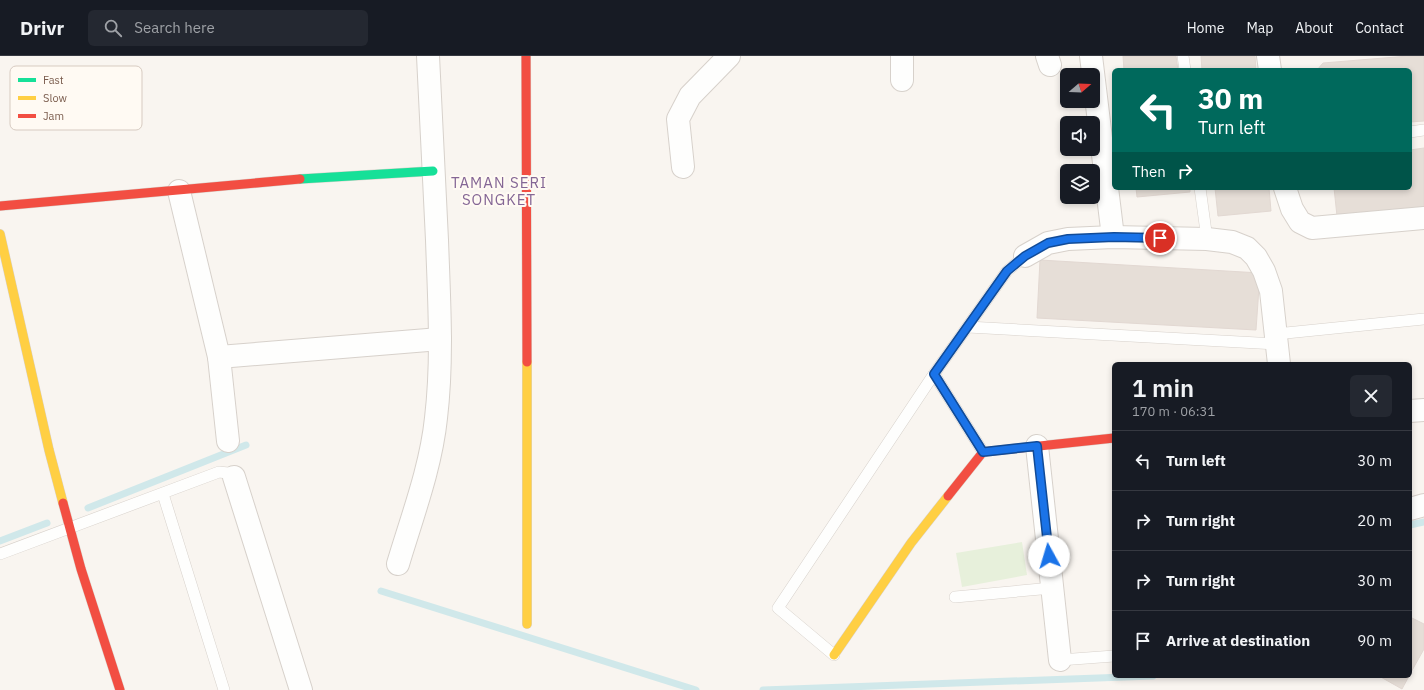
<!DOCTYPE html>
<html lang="en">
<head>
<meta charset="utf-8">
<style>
	:root { --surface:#171b24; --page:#242831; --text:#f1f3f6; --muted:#9ea1a6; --line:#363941 }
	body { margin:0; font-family:"IBM Plex Sans",sans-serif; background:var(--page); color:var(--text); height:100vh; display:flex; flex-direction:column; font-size:15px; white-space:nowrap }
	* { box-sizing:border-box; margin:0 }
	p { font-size:13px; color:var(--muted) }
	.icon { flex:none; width:22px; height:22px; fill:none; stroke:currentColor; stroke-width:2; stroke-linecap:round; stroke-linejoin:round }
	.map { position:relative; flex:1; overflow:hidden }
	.panel { position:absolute; left:1112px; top:306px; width:300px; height:316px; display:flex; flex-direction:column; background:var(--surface); border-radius:6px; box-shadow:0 2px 6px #0003 }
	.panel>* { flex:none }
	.hud { position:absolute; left:1112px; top:12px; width:300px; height:122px; border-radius:6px; box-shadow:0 2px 6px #0003; background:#00695c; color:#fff; overflow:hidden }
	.needle { width:26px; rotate:71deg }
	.controls { position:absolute; left:1060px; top:12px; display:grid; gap:8px }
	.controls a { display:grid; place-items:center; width:40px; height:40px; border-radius:6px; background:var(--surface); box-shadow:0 2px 6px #0003; font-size:20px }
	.pin { position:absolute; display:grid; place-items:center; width:34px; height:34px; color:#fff; margin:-17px; border:2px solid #fff; border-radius:50%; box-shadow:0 1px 4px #0007 }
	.me { position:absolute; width:44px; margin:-22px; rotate:354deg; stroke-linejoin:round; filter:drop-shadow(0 0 3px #0008) }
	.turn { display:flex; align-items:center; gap:14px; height:84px; padding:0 20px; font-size:18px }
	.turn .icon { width:52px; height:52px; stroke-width:2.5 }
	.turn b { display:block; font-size:28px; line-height:34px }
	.then { display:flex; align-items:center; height:38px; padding:0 20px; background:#0003; gap:8px; font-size:15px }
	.round { display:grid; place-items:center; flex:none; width:42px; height:42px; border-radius:6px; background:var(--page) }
	.head { display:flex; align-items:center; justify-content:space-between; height:68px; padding:0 20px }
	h1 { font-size:24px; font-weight:600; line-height:30px }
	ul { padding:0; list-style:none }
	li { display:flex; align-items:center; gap:12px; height:60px; padding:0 20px; border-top:1px solid var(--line) }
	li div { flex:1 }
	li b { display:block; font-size:15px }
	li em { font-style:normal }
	header { display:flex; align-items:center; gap:24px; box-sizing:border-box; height:56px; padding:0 20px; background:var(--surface); border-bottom:1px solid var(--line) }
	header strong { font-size:19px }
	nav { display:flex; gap:22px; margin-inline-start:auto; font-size:14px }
	.search { width:280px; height:36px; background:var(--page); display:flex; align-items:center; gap:10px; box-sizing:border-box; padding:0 14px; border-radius:6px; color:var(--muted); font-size:15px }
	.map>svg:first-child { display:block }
	.green { fill:#e7f0db }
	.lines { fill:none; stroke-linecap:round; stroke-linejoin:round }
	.stream { stroke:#d0e8ea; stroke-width:7 }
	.building { fill:#e6ded7; stroke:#e2d8d2 }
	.lane-casing { stroke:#d7d1cb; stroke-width:12 }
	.street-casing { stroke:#d7d1cb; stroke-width:24 }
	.fast-casing { stroke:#d9d2cb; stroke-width:10 }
	.slow-casing { stroke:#d9d2cb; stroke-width:10 }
	.jam-casing { stroke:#d9d2cb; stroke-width:10 }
	.lane { stroke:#fefefd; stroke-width:11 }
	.street { stroke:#fefefd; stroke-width:22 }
	.fast { stroke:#16e098; stroke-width:9 }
	.slow { stroke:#ffcf43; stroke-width:9 }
	.jam { stroke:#f24e42; stroke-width:9 }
	.route-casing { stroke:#114b97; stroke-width:10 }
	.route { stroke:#1a73e8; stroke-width:7 }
	.labels { text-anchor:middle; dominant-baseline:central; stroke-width:4; stroke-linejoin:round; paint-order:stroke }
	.neighbourhood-label { font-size:15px; letter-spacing:1px; fill:#846695; stroke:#fffaf3 }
	.key { fill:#fffaf3; stroke:#d7cbc1; stroke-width:1 }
	.key-label { font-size:11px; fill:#7a5c4d }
</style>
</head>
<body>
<header>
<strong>Drivr</strong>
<div class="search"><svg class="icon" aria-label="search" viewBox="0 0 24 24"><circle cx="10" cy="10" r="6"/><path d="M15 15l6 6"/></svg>Search here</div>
<nav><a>Home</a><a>Map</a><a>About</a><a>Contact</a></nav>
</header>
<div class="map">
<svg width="1424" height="634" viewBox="0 0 1424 634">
	<rect width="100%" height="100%" fill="#f9f5f0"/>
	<!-- green -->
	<path class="green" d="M1022,486L1027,519L962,531L956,497Z"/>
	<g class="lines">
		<!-- stream -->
		<g class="stream">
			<path d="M88,452L246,389"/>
			<path d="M1410,469L1424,466"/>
			<path d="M0,485L47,467"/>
			<path d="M381,535L696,634"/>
			<path d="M763,634L1153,620"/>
		</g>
	</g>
	<!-- building -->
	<g class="building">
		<path d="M1123,0H1176L1178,14H1124Z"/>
		<path d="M1201,0H1255L1256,14H1202Z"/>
		<path d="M1408,0H1424V65L1410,66V14H1317L1323,7Z"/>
		<path d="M1424,92V152L1337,160L1334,132H1410V94Z"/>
		<path d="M1136,132H1190V136L1137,141Z"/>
		<path d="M1215,132H1269L1271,155L1218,160Z"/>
		<path d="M1040,204L1260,217L1256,274L1037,262Z"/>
		<path d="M1410,561L1424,568V593L1410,618Z"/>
		<path d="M1379,620H1409L1402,633Z"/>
	</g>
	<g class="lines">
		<defs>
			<g id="lane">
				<path d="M1183,0L1185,14"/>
				<path d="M1410,76L1424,74"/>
				<path d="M1200,132L1207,183"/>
				<path d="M968,271L1277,288"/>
				<path d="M1276,278L1424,263"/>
				<path d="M934,318L983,396"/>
				<path d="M163,438L224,634"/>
				<path d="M0,498L219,416L228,417L234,421"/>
				<path d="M955,541L1052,532"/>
				<path d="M834,599L778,552L934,318L1007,215L1025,200"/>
				<path d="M1060,604L1114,600"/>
			</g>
			<g id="street">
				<path d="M1047,0L1050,9"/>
				<path d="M1091,0L1113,181"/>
				<path d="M1268,0L1270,14"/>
				<path d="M902,24V0"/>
				<path d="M683,111L678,63L690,40L729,0"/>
				<path d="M1285,132L1292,153L1300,166L1312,172L1424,162"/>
				<path d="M179,135L219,301L228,385"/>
				<path d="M1025,200L1048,187L1068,183L1113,181L1207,183L1232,186L1247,192L1256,201L1264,215L1271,235L1279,308"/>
				<path d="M219,301L440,283"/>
				<path d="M1410,355L1424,354"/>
				<path d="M1037,390L1060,604"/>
				<path d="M234,421L301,634"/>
				<path d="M1410,453L1424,449"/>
				<path d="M398,508C412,461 431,411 436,362C443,303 439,243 437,184C434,123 431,61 428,0"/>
			</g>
			<path id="fast" d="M300,123L433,115"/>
			<g id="slow">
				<path d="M0,178L49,394L63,447"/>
				<path d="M527,306V568"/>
				<path d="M834,599L911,487L948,440"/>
			</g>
			<g id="jam">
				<path d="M526,0L527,306"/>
				<path d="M0,150L300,123"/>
				<path d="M948,440L983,396L1114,382"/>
				<path d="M63,447L81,513L120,634"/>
			</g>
		</defs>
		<!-- lane casing -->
		<use href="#lane" class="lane-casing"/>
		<!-- street casing -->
		<use href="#street" class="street-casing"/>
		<!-- fast casing -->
		<use href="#fast" class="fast-casing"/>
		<!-- slow casing -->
		<use href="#slow" class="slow-casing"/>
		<!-- jam casing -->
		<use href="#jam" class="jam-casing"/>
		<!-- lane -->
		<use href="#lane" class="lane"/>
		<!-- street -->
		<use href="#street" class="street"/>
		<!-- fast -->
		<use href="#fast" class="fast"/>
		<!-- slow -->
		<use href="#slow" class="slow"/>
		<!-- jam -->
		<use href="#jam" class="jam"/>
	</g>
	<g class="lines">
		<defs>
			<path id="route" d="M1049,500L1037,390L983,396L934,318L1007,215L1025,200L1048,187L1068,183L1114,181L1160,182"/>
		</defs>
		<!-- route casing -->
		<use href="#route" class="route-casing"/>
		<!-- route -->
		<use href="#route" class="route"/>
	</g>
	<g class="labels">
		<!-- neighbourhood labels -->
		<g class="neighbourhood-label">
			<text x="499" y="126">TAMAN SERI<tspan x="499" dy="17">SONGKET</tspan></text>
		</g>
	</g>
	<!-- legend -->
	<rect x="10" y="10" width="132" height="64" rx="6" class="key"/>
	<rect x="18" y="22" width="18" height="4" fill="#16e098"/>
	<rect x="18" y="40" width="18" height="4" fill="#ffcf43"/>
	<rect x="18" y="58" width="18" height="4" fill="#f24e42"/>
	<g class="key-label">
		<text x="43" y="28">Fast</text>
		<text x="43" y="46">Slow</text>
		<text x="43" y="64">Jam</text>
	</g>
</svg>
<div class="controls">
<a><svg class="needle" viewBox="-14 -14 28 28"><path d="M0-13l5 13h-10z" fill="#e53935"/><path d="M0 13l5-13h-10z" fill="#9ea1a6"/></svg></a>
<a><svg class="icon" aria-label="sound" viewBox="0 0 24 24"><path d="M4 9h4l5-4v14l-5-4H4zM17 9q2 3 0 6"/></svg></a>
<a><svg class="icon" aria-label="layers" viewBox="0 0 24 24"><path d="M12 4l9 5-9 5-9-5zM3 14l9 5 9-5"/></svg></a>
</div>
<div class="pin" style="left:1160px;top:182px;background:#d93025"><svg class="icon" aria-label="arrive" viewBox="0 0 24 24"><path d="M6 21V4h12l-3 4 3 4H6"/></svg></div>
<svg class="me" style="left:1049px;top:500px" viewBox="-20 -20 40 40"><circle r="19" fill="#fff"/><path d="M0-13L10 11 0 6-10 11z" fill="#1a73e8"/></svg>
<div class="hud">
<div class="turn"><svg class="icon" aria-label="left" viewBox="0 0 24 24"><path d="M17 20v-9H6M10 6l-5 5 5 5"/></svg><div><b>30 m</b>Turn left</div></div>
<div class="then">Then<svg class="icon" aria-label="right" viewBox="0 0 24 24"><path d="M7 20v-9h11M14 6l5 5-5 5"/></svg></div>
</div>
<section class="panel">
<div class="head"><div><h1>1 min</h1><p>170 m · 06:31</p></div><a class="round"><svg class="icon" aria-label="close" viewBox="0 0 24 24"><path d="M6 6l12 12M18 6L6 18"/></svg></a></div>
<ul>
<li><svg class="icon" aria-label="left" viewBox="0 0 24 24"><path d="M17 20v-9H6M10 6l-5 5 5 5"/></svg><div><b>Turn left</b></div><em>30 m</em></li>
<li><svg class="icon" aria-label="right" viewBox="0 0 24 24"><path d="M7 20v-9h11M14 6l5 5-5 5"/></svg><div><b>Turn right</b></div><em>20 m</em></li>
<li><svg class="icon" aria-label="right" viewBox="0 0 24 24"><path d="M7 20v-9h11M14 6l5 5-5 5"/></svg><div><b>Turn right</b></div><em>30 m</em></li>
<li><svg class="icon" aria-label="arrive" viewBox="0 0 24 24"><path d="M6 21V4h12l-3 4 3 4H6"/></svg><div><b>Arrive at destination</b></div><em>90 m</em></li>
</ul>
</section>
</div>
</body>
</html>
